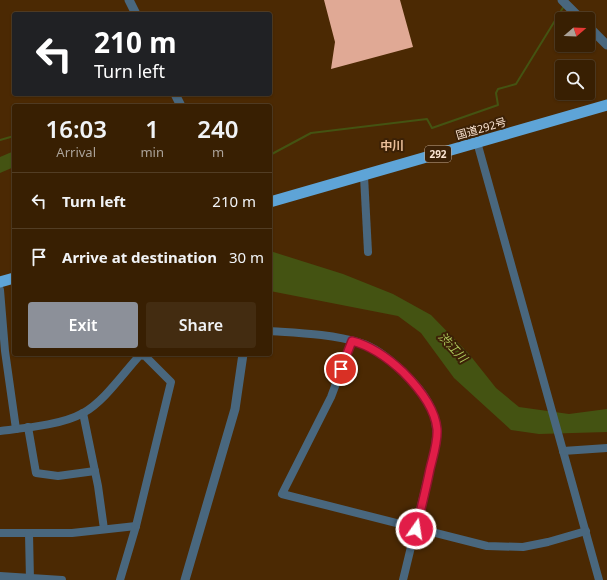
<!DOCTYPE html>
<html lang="en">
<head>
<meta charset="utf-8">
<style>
	:root { --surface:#381f02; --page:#432c11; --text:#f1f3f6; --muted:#aba299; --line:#523d24; --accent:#8c9099 }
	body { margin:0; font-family:"Noto Sans","Noto Sans JP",sans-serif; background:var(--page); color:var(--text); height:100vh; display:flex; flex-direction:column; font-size:15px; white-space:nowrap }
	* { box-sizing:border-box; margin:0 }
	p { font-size:13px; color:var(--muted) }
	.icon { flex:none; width:22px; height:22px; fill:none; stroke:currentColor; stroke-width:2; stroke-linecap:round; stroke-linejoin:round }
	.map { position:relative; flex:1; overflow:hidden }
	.panel { position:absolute; left:12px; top:104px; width:260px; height:252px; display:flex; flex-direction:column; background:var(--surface); border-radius:4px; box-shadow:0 1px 3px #0004,0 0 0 1px var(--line) }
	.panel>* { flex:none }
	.hud { position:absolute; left:12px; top:12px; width:260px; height:84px; border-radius:4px; box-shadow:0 1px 3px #0004,0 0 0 1px var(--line); background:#202124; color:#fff; overflow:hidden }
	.needle { width:26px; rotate:71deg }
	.controls { position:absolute; left:555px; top:12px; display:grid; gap:8px }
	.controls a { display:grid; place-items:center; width:40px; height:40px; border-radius:4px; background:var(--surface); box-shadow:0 1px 3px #0004,0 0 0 1px var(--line); font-size:20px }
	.pin { position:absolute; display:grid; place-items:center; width:34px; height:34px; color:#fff; margin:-17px; border:2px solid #fff; border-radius:50%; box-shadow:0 1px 4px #0007 }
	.me { position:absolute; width:44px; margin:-22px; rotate:13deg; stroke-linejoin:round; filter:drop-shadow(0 0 3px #0008) }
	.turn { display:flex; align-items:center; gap:14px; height:84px; padding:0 16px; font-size:18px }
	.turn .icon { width:52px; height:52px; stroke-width:2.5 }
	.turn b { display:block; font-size:28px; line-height:34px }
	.eta { display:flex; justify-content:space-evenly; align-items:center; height:68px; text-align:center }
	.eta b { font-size:24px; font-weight:600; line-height:28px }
	.primary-button { display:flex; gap:8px; margin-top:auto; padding:8px 16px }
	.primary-button a { flex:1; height:46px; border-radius:4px; background:var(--accent); color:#fff; font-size:16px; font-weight:600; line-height:46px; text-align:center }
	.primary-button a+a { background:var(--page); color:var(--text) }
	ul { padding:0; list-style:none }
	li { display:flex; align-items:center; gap:12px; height:56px; padding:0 16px; border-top:1px solid var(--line) }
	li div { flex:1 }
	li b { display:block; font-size:15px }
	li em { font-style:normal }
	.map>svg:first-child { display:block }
	.water { fill:#445312 }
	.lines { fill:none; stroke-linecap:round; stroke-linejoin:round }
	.stream { stroke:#445312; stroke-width:2 }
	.building { fill:#e0a995 }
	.minor { stroke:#49677e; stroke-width:8 }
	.tertiary { stroke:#49677e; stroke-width:9 }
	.trunk { stroke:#5ea4d7; stroke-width:11 }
	.route-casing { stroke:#92132f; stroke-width:10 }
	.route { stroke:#e11d48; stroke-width:7 }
	.labels { text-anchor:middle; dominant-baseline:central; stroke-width:4; stroke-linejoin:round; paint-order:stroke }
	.shield { fill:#3c2106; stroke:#c2aa95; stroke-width:1 }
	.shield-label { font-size:10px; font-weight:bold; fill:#fbe4d2 }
	.street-label { font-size:11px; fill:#fbe4d2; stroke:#3c2106 }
	.neighbourhood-label { font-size:12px; font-weight:bold; fill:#e9bd98; stroke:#3c2106 }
	.water-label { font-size:12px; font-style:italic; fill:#b0cd5e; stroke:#3c2106 }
</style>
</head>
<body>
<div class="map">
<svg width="607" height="580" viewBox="0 0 607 580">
	<rect width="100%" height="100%" fill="#4b2903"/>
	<!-- water -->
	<g class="water">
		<path d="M14,151V167L0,173V157Z"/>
		<path d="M270,251L343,274L393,294L431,315L469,354L496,388L519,407L569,414L607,409V432L539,434L511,430L454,378L421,333L398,316L270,291Z"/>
	</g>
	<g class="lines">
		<!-- stream -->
		<g class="stream">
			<path d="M0,140L14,136"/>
			<path d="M270,155L311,133L427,119L432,128L498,105L496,93L498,89L516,84L564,6"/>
		</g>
	</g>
	<!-- building -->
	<path class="building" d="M324,0H400L413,47L331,69L335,42Z"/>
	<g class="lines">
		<!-- minor -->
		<g class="minor">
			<path d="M477,142L599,580"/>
			<path d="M364,176L368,252"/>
			<path d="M0,290L5,351L16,429"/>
			<path d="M270,331C300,333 332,334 361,343C384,350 420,384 430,406C437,420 437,433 435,448L403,580"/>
			<path d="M352,341L331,397L282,494L487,546L523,547L548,542L586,531"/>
			<path d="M83,413L98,486L104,529"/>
			<path d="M28,427L36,473L58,476L95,471"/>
			<path d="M0,431C25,428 62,425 83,413C104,402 124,372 141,354"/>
			<path d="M563,451L607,448"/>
			<path d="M0,533H72L136,526"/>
			<path d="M29,533L30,580"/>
			<path d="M0,576L62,580"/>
			<path d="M120,580L136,526L171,382L145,356L140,355"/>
		</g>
		<!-- tertiary -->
		<g class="tertiary">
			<path d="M129,0L136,14"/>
			<path d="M562,0L581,19"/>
			<path d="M588,26L607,45"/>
			<path d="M175,94L181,106"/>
			<path d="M185,580L235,409L243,354"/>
		</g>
		<!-- trunk -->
		<g class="trunk">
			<path d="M270,202L607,105"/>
			<path d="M0,282L14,278"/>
		</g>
	</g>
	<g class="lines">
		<defs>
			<path id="route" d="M341,369L352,341C372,346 388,358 403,372C418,387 435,407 437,429C438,442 433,456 430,469C426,489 421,509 416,529"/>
		</defs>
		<!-- route casing -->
		<use href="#route" class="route-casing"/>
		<!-- route -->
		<use href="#route" class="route"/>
	</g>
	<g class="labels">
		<!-- shield labels -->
		<rect class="shield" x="425" y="146" width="26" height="16" rx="3"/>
		<g class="shield-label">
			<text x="438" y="154">292</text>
		</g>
		<!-- street labels -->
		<g class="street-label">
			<text transform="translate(481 128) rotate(-16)">国道292号</text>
		</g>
		<!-- neighbourhood labels -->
		<g class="neighbourhood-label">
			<text x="392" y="145">中川</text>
		</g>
		<!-- water labels -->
		<g class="water-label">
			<text transform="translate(453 347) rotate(47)">渋江川</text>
		</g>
	</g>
</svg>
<div class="controls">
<a><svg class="needle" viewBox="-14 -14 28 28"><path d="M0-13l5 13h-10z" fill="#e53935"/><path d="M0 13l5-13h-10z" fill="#aba299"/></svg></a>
<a><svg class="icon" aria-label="search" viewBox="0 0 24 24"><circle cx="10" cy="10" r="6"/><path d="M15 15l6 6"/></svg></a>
</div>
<div class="pin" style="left:341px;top:369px;background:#d93025"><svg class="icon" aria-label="arrive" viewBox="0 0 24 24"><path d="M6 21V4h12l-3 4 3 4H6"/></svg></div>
<svg class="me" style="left:416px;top:529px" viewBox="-20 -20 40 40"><circle r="17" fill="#e11d48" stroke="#fff" stroke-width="3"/><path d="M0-11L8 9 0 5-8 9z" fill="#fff"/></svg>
<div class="hud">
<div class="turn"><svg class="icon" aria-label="left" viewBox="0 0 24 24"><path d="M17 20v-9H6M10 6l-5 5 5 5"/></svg><div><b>210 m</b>Turn left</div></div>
</div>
<section class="panel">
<div class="eta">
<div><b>16:03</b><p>Arrival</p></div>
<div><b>1</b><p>min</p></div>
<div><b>240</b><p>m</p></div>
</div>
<ul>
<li><svg class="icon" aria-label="left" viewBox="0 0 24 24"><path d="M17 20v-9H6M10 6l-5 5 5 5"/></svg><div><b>Turn left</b></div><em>210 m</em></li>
<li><svg class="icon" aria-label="arrive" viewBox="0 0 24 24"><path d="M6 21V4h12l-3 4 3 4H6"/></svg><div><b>Arrive at destination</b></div><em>30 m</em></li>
</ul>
<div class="primary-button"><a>Exit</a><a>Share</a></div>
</section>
</div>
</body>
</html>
